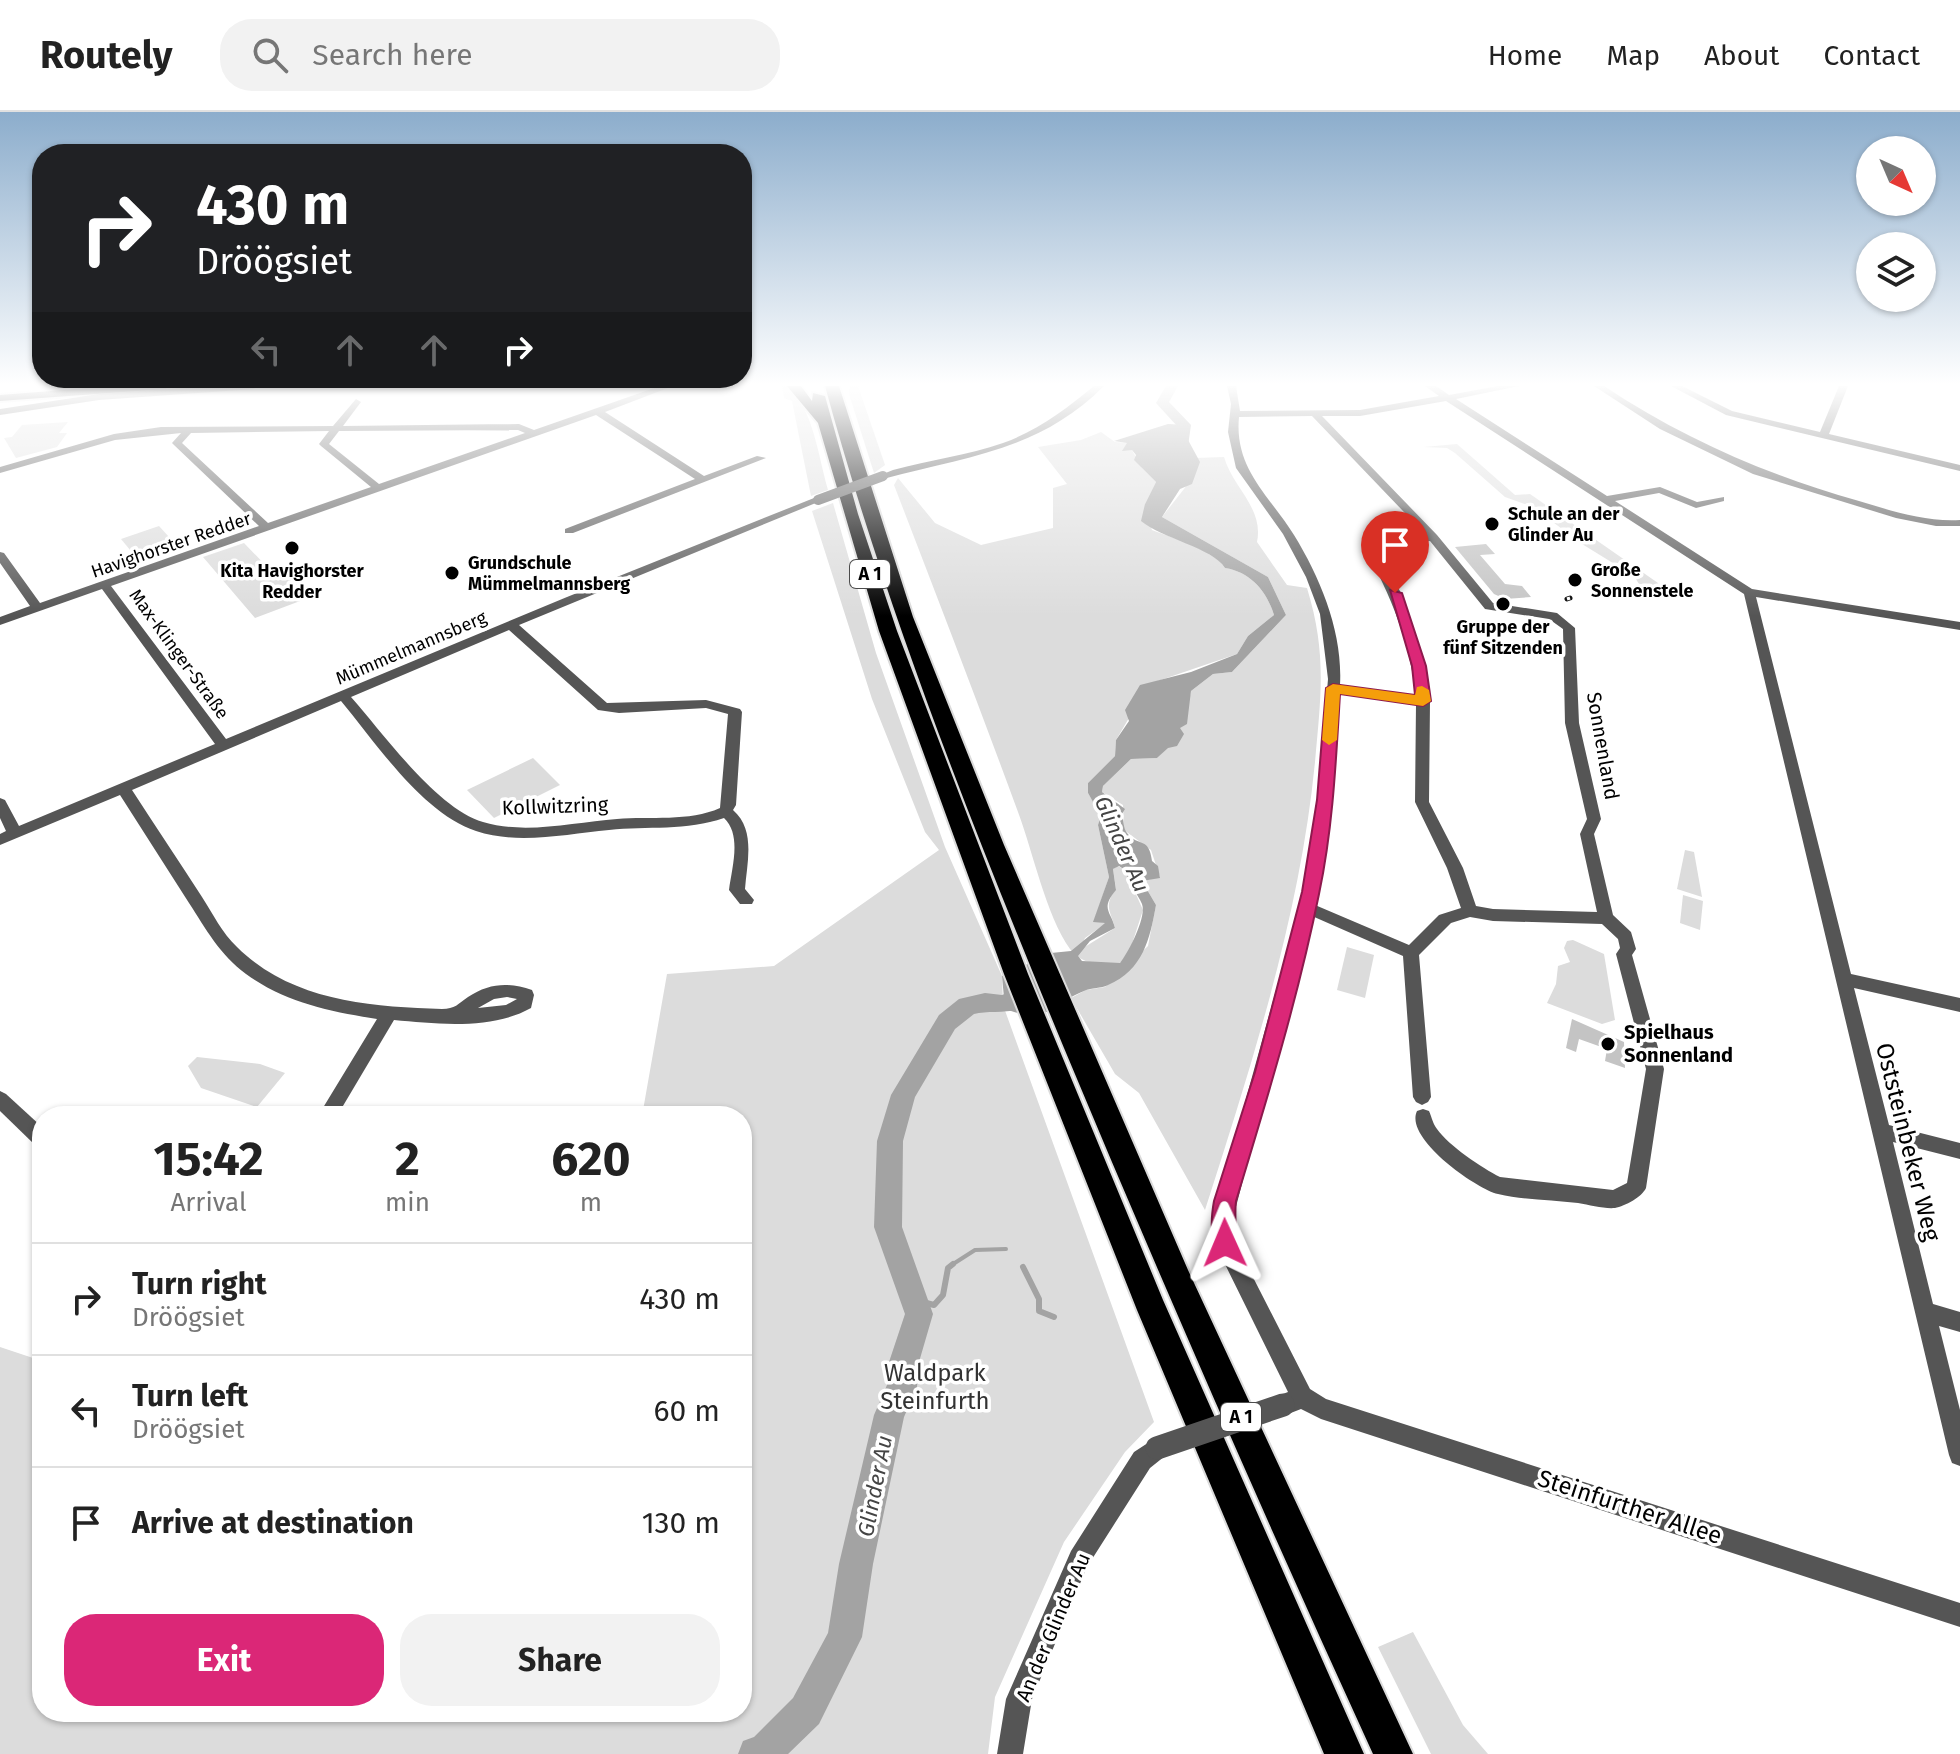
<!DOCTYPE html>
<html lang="en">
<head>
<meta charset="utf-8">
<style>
	:root { --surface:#fff; --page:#f2f2f2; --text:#222; --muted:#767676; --line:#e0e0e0; --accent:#db2777 }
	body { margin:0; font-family:"Fira Sans",sans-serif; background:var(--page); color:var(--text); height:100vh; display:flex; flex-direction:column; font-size:30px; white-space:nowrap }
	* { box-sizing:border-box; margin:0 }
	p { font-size:26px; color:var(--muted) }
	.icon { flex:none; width:44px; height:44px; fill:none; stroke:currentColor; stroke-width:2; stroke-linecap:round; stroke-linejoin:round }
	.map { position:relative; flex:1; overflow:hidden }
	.side { position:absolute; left:32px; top:994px; width:720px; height:616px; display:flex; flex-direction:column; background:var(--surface); border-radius:32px; box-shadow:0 2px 6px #0004 }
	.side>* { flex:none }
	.guide { position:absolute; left:32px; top:32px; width:720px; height:244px; border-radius:32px; box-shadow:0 2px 6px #0004; background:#202124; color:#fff; overflow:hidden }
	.needle { width:52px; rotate:136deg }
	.fabs { position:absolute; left:1856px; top:24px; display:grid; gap:16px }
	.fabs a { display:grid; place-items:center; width:80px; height:80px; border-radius:50%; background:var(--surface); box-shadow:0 2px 6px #0004; font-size:40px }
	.pin { position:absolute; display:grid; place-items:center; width:68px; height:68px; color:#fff; margin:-82px -34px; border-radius:50% 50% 50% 0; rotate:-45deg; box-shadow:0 0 8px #0007 }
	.pin .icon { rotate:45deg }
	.me { position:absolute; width:88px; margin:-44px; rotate:359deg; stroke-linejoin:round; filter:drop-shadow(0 0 6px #0008) }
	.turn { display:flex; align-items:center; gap:28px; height:168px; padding:0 32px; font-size:36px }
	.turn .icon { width:104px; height:104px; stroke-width:2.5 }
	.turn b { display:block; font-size:56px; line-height:68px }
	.lanes { display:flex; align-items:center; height:76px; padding:0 32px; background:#0003; justify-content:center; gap:40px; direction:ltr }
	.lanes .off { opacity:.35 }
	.eta { display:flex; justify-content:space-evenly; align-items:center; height:136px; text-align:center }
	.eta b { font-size:48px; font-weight:700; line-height:56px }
	.button { display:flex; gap:16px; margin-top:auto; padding:16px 32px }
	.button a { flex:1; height:92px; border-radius:32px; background:var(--accent); color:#fff; font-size:32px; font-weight:700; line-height:92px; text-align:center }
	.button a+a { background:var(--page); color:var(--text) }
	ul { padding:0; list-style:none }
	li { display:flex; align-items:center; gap:24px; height:112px; padding:0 32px; border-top:2px solid var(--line) }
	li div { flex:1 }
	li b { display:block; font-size:30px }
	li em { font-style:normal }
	header { display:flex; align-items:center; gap:48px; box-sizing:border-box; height:112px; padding:0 40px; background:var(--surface); border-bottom:2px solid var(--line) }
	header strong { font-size:38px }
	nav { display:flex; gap:44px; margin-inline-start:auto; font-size:28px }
	.search { width:560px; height:72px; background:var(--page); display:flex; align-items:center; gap:20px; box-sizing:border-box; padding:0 28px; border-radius:32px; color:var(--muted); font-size:30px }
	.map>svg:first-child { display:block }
	.green { fill:#dcdcdc }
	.water { fill:#a3a3a3; fill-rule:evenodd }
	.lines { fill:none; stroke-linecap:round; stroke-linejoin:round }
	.stream-far1 { stroke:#a3a3a3; stroke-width:4 }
	.stream { stroke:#a3a3a3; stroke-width:6 }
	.river { fill:#a3a3a3; fill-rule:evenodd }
	.building { fill:#c4c4c4 }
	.major-casing { stroke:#dbdbdb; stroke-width:4 }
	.highway-casing { stroke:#dbdbdb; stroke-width:4 }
	.minor { fill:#555; fill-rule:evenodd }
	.major { fill:#000; fill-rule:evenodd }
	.highway { fill:#000; fill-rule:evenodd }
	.rail-casing { stroke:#000; stroke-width:5 }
	.rail { stroke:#fff; stroke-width:3; stroke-dasharray:8; stroke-linecap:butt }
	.minor-bridge-far1 { stroke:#555; stroke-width:10 }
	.minor-bridge { stroke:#555; stroke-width:23 }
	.route { fill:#db2777; stroke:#8e194d; stroke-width:2 }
	.slow { fill:#f59e0b }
	.poi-dot { fill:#000; stroke:#fff; stroke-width:3 }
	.labels { text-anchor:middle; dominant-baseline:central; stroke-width:7; stroke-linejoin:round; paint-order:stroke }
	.far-poi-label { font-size:18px; font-weight:bold; fill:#000; stroke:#fff; text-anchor:start }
	.far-street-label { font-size:18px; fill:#000; stroke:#fff }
	.shield { fill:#fff; stroke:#4c4c4c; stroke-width:2 }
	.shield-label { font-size:18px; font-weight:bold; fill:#000 }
	.street-label { font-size:20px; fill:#000; stroke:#fff }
	.poi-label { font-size:20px; font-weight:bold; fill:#000; stroke:#fff; text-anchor:start }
	.water-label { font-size:22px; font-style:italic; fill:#444; stroke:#fff }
	.near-street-label { font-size:24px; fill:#000; stroke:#fff }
	.near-park-label { font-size:24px; fill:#333; stroke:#fff }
</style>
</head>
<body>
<header>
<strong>Routely</strong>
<div class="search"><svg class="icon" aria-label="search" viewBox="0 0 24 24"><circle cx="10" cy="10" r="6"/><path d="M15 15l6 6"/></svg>Search here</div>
<nav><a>Home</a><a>Map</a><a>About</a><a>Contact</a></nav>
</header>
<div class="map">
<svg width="1960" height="1642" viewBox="0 0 1960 1642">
	<rect width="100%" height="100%" fill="#fff"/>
	<!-- green -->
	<g class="green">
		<path d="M782,274H789C814,301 818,343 828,378L811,384L792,289L784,286Z"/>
		<path d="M850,274H858L885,353L874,361L849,282Z"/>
		<path d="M68,310L59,321H67L57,335L16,346L4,326L12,325L22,313Z"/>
		<path d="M1101,320L1115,330L1128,331L1142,356L1156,370L1145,392L1152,418C1171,425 1215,439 1225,456C1251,460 1267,480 1274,503L1248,524L1237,542L1149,572L1116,628L1115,644L1088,671V681L1102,704L1098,713L1109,765L1094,809L1106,811L1085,826L1080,838L1115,816C1111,800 1103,794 1116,777L1113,757L1118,754L1125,758L1143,798L1130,838L1120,851C1104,855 1080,852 1070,837C1046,803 1033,740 1018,700C978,591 936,482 894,373L898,366L935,411L981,433L1053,416V376L1067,372L1038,335L1081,328Z"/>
		<path d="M1457,332L1515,383L1530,382L1658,471L1660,477L1636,475L1639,472L1634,464L1582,432L1533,395L1505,385L1455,341L1447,336L1424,335Z"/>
		<path d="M1224,345C1233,376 1264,396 1257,430L1287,473L1307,476C1327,541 1321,583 1315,650C1300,804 1252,951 1205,1098L1139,981L1115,962L1071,886L1086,878L1105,875L1148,834L1156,793L1142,769L1160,765L1151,738L1124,718L1123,693L1102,680L1103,674L1131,647L1157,646C1177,628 1186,605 1191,579L1213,562L1232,560L1286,503L1268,465L1162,405L1191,368L1195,346Z"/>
		<path d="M833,391L876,541L945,735L1002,864L1003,893L1154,1310L1125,1340L1064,1430L995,1585L988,1642H0V1235L42,1249V1600H742V1004H642L667,862L774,854L939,738L925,720L872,587L812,399Z"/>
		<path d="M159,414L179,436L140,450L121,427Z"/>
		<path d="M244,431L276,464L292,458L316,483L255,506L203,445Z"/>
		<path d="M533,646L560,673L494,706L467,678Z"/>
		<path d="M1685,738L1694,740L1702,785L1677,777Z"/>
		<path d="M1683,783L1703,789L1700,818L1680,811Z"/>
		<path d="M1573,828L1604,842L1615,908L1602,912L1547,891L1556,872L1558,854L1570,850L1564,836L1567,829Z"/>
		<path d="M1347,835L1374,843L1365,886L1337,878Z"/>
		<path d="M197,945L260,952L285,961L257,995L201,976L188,954Z"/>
		<path d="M1413,1520L1463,1613L1488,1642H1431L1378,1535Z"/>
	</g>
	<!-- water -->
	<path class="water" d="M1168,312L1187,313V326L1200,350L1192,372L1180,377L1162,405L1268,465L1286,503L1232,560L1213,562L1191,579L1187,612L1180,616L1184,622L1177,634L1168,636L1157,646L1131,647L1103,674L1102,680L1125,697L1122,702C1124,709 1123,716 1127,721C1139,736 1149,724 1152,749L1158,754L1160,766L1142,769L1156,793C1150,827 1143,858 1108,873C1101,877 1092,875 1084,879C1049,893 1050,913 1005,897L1002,864L1051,841L1071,839L1105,811L1093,810L1109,765L1098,713L1101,704L1088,681V671L1115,644L1116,628L1129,609L1125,598L1140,573L1191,560L1237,542L1248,524L1274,503C1267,480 1251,460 1225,456C1213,436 1161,426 1141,409L1145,392L1156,370L1134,348L1136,343L1132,338L1122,339L1127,331L1114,329ZM1119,754L1125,758C1129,774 1137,780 1142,792C1147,805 1128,841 1120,851L1082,849L1078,844L1090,829L1115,816C1111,799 1100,797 1116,778L1113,757Z"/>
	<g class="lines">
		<!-- stream-far1 -->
		<path class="stream-far1" d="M950,1154L975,1138L1006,1137"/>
		<!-- stream -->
		<g class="stream">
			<path d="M1023,1155L1039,1187V1199L1054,1205"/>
			<path d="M915,1188L934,1193L943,1183L948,1156L953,1152"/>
		</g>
		<!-- river -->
		<g class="river">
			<path d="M1166,274H1178L1169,290L1191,313L1187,341L1180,345L1173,341L1177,314L1156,291Z"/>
			<path d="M1030,872L1038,875L1042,881C1029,906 995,897 974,902L955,917L915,985L903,1029L902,1115L933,1202L919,1250L917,1275L904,1305L873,1452L862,1525L819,1612L788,1642H738L743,1629L754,1625L793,1586L828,1521L839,1452L874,1303L887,1273L889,1250L905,1202L874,1115L877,1029L891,983L939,903L959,887L985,881L1002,883Z"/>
		</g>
	</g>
	<!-- building -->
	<g class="building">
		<path d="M1486,432L1495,442L1480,443L1505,472L1522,474L1531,485L1505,487L1494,482L1455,435Z"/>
		<path d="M1572,907L1624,930L1625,956L1605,949L1607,937L1579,927L1576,940L1566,936Z"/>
	</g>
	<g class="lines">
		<defs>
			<path id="major" d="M115,274H171L165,277L0,289V283Z"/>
			<g id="highway">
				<path d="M787,274H801L812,289L813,281L825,284L858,402L897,519L1028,862L1163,1188L1364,1642H1324L1137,1198L1004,862L879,519L818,311Z"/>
				<path d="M825,274H839L913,505L1004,733L1188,1158L1413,1642H1373C1266,1408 1163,1173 1064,936C974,719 887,501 825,274Z"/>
			</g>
		</defs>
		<!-- major casing -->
		<use href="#major" class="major-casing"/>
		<!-- highway casing -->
		<use href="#highway" class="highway-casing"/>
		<!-- minor -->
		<g class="minor">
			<path d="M213,274H258L254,277L99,288L0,303V297L99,282Z"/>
			<path d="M660,274H673L605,300L704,364L757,344L766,346L573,421H565V417L695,367L596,303L111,474L226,627L567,485L814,386L823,388L519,513L607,591L706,588L740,597L742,600L736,693L733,698C756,718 747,750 745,777L754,788L752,792H740L729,778C732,755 742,723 724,706C687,719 647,714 609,718C567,722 517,733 476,719C422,701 376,631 341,589L132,678C155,714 179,749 202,785C213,802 222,821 237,835C291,889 370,895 442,897C455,897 458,892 468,885C489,871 509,870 532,878L534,883L531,896C492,918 437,912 394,908L337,1004H318L377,907C331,900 284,890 246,862C220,843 206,817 189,791C166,755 143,719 120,683L0,733V722L6,719L0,706V686L5,688L19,714L215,632L102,477L0,513V505L30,494L0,451V440L4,441L40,491L259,414L174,333L172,331L181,321L115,328L0,361V355L114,322L161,315L333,314L356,287L361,290L343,314L519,312L534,318ZM518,318L525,321L379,372L329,332L339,319ZM329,319L319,332L321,334L371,375L268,411L182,331L191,321ZM509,518L598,598L619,601L706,596L728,602L720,696C689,710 650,704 617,707C575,710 525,723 483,710C437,697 383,621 351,585ZM507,885L517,887L506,893L478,896L494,887Z"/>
			<path d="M1094,274H1104C1039,339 967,344 883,367L878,364L893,358C930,348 968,343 1003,331C1037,319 1066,297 1094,274Z"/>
			<path d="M1227,274H1236L1240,299L1360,298L1439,284L1425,274H1436L1449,283L1498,274H1519L1456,287L1607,384L1660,375L1697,390L1724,385V389L1696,396L1659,381L1615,389L1752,477L1960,510V518L1756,485L1851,862L1960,886V900L1854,876L1889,1013L1960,1031V1047L1893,1030L1933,1192L1960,1200V1220L1939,1214L1960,1298V1354L1952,1351L1949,1343L1744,482L1446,289L1360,304H1322L1437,423L1493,491L1557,501L1575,516L1579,611L1601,707L1594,722L1613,803L1631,820L1636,837L1632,843L1664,957L1646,1076C1642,1085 1625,1094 1615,1096C1604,1097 1590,1093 1578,1091C1552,1088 1524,1088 1498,1082C1475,1076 1404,1026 1417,999L1423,997L1429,999C1432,1006 1433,1012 1437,1017C1449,1034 1482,1056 1500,1065L1613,1078L1627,1071L1646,957L1616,842L1620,836L1618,827L1602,812L1493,809L1470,805L1451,811L1419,843L1431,985L1428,990L1422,993L1416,990L1413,985L1403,844L1312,804L1232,1110L1235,1130L1310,1277L1326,1287L1960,1491V1515L1321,1307L1301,1297L1283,1304L1275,1301L1272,1293L1275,1285L1288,1280L1218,1138L1212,1110L1303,780L1318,688L1328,567L1320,502L1306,465L1283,422L1236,356L1228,320L1231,292ZM1312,304L1425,422L1378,427L1365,437C1391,483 1410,531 1416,584L1340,573C1343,521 1321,467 1294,423C1269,383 1234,357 1239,305ZM1430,429L1485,497L1549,507L1563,517L1565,611L1587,707L1580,722L1597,800L1493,797L1476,794L1463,756L1429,690L1430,589L1425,554L1401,481L1377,437L1381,433ZM1339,581L1416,592L1415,690L1447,756L1461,796L1439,803L1409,833L1315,793L1332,688Z"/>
			<path d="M1594,274H1604C1684,327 1767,363 1859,389C1892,399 1925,410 1960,408V414H1936L1896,406L1753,362L1660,317Z"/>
			<path d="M1671,274H1682L1732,299L1820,320L1839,274H1848L1829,322L1960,353V359L1726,303Z"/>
			<path d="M0,979L6,982L42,1015V1035L35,1033L0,999Z"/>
			<path d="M1157,1325L1165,1328L1168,1336L1165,1344L1150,1356L1087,1455L1032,1587L1023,1642H997L1006,1587L1071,1439L1134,1340Z"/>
		</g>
		<!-- major -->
		<use href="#major" class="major"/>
		<!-- highway -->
		<use href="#highway" class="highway"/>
		<defs>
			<path id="rail" d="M1567,487L1570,486"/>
		</defs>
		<!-- rail casing -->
		<use href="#rail" class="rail-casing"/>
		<!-- rail -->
		<use href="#rail" class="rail"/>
		<!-- minor-bridge-far1 -->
		<path class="minor-bridge-far1" d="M818,388L883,364"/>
		<!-- minor-bridge -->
		<path class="minor-bridge" d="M1157,1336L1283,1293"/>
	</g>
	<!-- sky -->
	<linearGradient id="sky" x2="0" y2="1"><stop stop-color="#8cadcc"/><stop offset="0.54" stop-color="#fff"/><stop offset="1" stop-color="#fff" stop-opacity="0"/></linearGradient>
	<rect width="1960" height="504" fill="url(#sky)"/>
	<!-- route -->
	<path class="route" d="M1390,478L1402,481L1426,554L1431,589L1423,594L1340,582C1336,648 1333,716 1319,782C1298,886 1267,987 1236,1089C1234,1104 1238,1127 1233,1139L1225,1142L1217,1139C1210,1122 1211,1106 1214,1089L1255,960L1302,780L1317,688L1326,576L1333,572L1415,583L1412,554Z"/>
	<!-- slow -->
	<path class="slow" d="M1333,572L1415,583L1417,575L1422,574L1429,578L1431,589L1423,594L1340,582L1337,628L1329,633L1322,628L1326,576Z"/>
	<!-- markers -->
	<g class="poi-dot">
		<circle cx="1492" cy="412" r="8"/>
		<circle cx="292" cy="436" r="8"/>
		<circle cx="452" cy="461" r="8"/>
		<circle cx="1575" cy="468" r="8"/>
		<circle cx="1503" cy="492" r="8"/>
		<circle cx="1608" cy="932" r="8"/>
	</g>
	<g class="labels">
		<!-- far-poi labels -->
		<g class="far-poi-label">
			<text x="1508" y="402">Schule an der<tspan x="1508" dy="21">Glinder Au</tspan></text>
			<text x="468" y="451">Grundschule<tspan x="468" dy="21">Mümmelmannsberg</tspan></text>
			<text x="1591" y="458">Große<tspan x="1591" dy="21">Sonnenstele</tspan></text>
			<text x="292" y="459" text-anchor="middle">Kita Havighorster<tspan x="292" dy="21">Redder</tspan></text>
			<text x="1503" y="515" text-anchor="middle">Gruppe der<tspan x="1503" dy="21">fünf Sitzenden</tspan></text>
		</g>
		<!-- far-street labels -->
		<g class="far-street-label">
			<text transform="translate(171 433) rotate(-19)">Havighorster Redder</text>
			<text transform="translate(411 536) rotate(-23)">Mümmelmannsberg</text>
			<text transform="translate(179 542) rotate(54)">Max-Klinger-Straße</text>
		</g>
		<!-- shield labels -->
		<g class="shield">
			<rect x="850" y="448" width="40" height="28" rx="6"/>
			<rect x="1221" y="1291" width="40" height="28" rx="6"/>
		</g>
		<g class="shield-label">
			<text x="870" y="462">A 1</text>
			<text x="1241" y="1305">A 1</text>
		</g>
		<!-- street labels -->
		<g class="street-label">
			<text transform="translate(1603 634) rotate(80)">Sonnenland</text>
			<text transform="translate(555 694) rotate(-2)">Kollwitzring</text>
			<text transform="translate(1053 1515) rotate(-67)">An der Glinder Au</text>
		</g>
		<!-- poi labels -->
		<g class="poi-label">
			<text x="1624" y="920">Spielhaus<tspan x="1624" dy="23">Sonnenland</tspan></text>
		</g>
		<!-- water labels -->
		<g class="water-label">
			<text transform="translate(1122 732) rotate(66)">Glinder Au</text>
			<text transform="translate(875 1374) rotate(-79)">Glinder Au</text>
		</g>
		<!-- near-street labels -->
		<g class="near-street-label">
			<text transform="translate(1908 1030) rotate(76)">Oststeinbeker Weg</text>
			<text transform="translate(1630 1395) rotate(18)">Steinfurther Allee</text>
		</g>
		<!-- near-park labels -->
		<g class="near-park-label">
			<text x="935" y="1261">Waldpark<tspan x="935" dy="28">Steinfurth</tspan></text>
		</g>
	</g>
</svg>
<div class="fabs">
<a><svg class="needle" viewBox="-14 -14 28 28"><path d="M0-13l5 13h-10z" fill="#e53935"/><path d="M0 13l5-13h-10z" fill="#767676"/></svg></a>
<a><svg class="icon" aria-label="layers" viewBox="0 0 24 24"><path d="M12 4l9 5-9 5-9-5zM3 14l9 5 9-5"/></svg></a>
</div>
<div class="pin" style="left:1395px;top:481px;background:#d93025"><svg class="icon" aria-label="arrive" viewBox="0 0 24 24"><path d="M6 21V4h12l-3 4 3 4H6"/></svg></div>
<svg class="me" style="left:1225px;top:1131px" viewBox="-20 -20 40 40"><path d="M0-17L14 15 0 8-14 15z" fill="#db2777" stroke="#fff" stroke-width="4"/></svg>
<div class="guide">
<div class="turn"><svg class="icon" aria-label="right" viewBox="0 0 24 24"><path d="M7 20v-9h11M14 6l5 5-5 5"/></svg><div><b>430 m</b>Dröögsiet</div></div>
<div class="lanes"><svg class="icon off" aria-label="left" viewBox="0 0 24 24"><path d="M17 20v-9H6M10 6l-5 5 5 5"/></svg><svg class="icon off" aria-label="ahead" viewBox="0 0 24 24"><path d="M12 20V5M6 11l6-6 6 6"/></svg><svg class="icon off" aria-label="ahead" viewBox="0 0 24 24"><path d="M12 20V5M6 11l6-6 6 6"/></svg><svg class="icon" aria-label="right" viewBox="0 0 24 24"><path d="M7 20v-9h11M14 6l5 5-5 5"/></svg></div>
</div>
<section class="side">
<div class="eta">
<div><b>15:42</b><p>Arrival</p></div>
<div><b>2</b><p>min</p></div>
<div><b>620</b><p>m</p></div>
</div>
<ul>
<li><svg class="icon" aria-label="right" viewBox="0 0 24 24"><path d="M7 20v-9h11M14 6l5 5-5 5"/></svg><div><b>Turn right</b><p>Dröögsiet</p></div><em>430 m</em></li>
<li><svg class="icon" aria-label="left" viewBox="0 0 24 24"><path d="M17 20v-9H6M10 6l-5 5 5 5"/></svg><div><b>Turn left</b><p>Dröögsiet</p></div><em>60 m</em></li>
<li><svg class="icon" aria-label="arrive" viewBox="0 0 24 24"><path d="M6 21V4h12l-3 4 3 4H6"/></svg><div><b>Arrive at destination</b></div><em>130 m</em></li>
</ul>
<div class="button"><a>Exit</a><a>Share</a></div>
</section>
</div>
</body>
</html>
